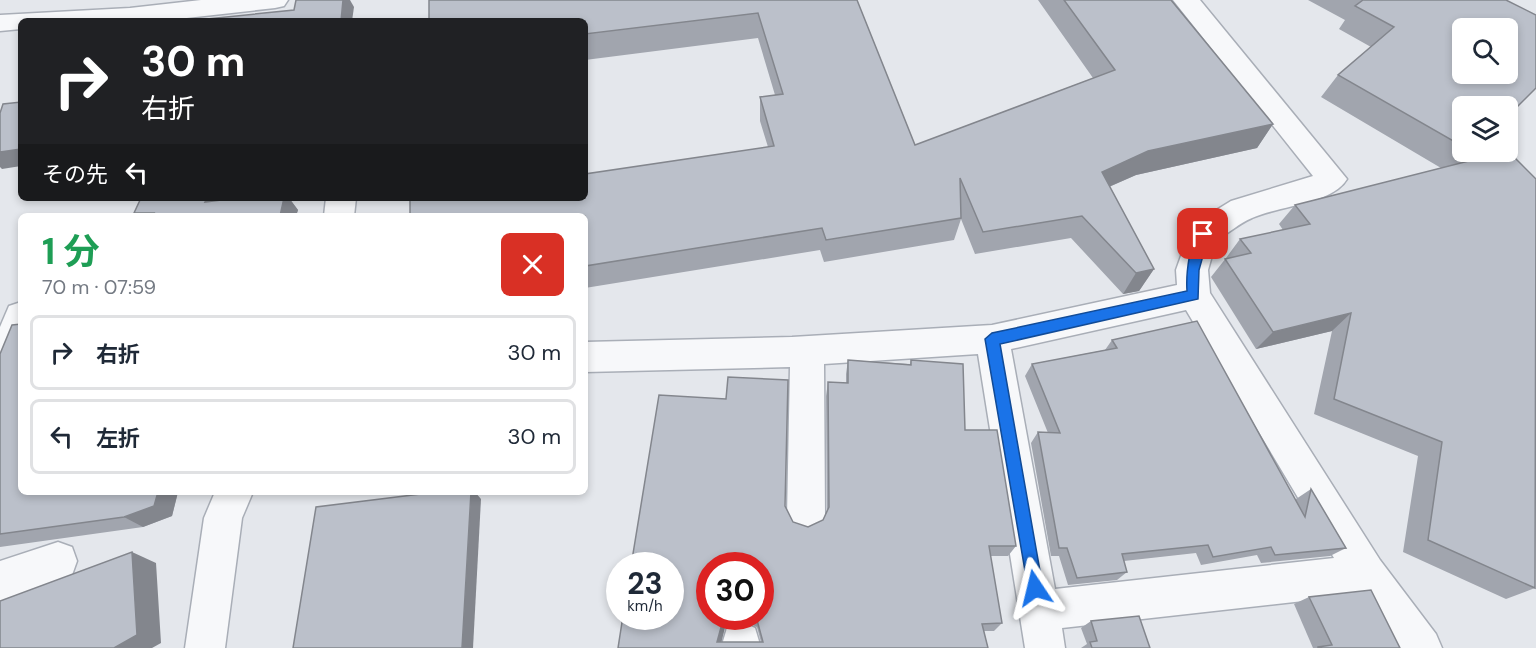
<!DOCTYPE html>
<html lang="ja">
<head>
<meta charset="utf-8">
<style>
	:root { --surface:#fff; --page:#f6f6f7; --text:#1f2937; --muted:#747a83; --line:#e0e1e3 }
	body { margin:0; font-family:"DM Sans","Noto Sans JP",sans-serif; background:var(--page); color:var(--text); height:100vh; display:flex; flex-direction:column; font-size:22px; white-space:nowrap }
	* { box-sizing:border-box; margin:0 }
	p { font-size:20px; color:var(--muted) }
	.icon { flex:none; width:33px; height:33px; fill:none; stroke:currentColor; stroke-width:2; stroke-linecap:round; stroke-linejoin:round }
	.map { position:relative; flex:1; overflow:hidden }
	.panel { position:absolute; left:18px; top:213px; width:570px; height:282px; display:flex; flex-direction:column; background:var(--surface); border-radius:9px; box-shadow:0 3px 9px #0003 }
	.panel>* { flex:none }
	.top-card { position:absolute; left:18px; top:18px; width:570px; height:183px; border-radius:9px; box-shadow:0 3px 9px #0003; background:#202124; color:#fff; overflow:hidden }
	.controls { position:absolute; left:1452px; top:18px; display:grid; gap:12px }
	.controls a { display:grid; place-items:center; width:66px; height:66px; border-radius:9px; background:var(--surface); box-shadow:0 3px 9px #0003; font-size:30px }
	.speed { position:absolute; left:606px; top:552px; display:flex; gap:12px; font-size:30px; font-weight:700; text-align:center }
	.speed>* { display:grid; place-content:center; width:78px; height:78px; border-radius:50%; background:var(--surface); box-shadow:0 3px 9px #0003; line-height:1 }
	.speed small { font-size:15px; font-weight:400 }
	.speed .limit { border:9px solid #d22; background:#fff; color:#111 }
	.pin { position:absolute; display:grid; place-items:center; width:51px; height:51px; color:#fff; margin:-26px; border-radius:12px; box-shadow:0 3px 9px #0006 }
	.me { position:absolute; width:66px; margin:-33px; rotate:350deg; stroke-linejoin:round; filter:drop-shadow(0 0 4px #0008) }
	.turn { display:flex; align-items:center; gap:21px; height:126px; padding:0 24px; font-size:27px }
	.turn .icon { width:78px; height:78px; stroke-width:2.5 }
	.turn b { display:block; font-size:42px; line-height:51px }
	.then { display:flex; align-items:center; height:57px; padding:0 24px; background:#0003; gap:12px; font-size:22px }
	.round { display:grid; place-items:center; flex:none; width:63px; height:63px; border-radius:9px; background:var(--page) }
	.overview { display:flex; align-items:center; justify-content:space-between; height:102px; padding:0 24px }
	h1 { font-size:36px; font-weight:700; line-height:45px; color:#1e9e55 }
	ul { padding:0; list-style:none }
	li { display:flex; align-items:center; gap:18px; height:75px; margin:0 12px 9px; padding:0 12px; border:3px solid var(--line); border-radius:9px }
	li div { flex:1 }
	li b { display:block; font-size:22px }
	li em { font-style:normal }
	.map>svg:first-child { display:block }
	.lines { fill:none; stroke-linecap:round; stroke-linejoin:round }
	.minor-casing { stroke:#a9aeb7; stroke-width:3 }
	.minor { fill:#f7f8fa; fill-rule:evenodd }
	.wall { fill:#a1a5ae; fill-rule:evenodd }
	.shaded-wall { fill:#83868d }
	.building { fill:#bbc0ca; stroke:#83868d; stroke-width:1.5; fill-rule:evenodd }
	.route { fill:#1a73e8; stroke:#114b97; stroke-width:1.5 }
</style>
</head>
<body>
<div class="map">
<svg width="1536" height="648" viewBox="0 0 1536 648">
	<rect width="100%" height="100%" fill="#e4e7ec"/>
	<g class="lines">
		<defs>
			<g id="minor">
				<path d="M201,0H288L284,6L275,8L160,21H21V29L0,31V15L130,8Z"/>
				<path d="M1173,0H1200L1347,179C1333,204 1277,206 1252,218C1240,223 1228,233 1216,241L1208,270L1210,293L1380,560L1436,634L1442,648H1397L1357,595L1062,628L1065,648H1025L978,354L824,364L825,517L819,530L806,535L793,530L787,517L790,367L585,372V342L792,337L992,325L1177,285L1176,270L1192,225L1231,201L1313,176ZM1186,310L1334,558L1055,589L1011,349Z"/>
				<path d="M326,198H356L354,216H324Z"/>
				<path d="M21,302V360L12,381L0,385V327L9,306Z"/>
				<path d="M215,492H253L242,518L225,648H185L204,518Z"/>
				<path d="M58,542L72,547L77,561L72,575L0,601V561Z"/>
				<path d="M741,622L755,628L761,648H721L727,628Z"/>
			</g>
		</defs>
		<!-- minor casing -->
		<use href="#minor" class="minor-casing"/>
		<!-- minor -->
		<use href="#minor" class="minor"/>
	</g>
	<!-- wall -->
	<g class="wall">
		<path d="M857,0L915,145L1093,78L1038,0H1171L1273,124L1257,148L1136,175L1109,187L1154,269L1139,291L1123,294L1071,238L975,254L961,219L954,240L824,262L820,250L585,288V216L768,147L760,121V97L775,95L758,38L585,60V21Z"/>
		<path d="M1308,0H1506L1462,106V152H1472L1461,162L1535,588L1506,599L1403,552L1418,456L1314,414L1332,331L1256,349L1211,277L1226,258L1240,239L1283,230L1279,224L1295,205L1441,168L1321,97L1338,75L1371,47L1339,29L1345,20Z"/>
		<path d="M237,198H289L298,210L296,216H137L134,213Z"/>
		<path d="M1112,340L1296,500V499L1311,489L1346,548L1330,556L1261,563L1257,555L1201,565L1196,553L1124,561L1127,572L1117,580L1068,585L1059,556H1051L1031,443L1038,432L1048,433L1025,376L1032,364L1105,350Z"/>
		<path d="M0,354L21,492H178L172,516L143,527L0,547Z"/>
		<path d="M848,360L910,364L911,360L965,430L1016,546L1008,556H990L1002,623L994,631H984L988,648H618L785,506L793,522L808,527L823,520L827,511L826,396L828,382L846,383V374ZM760,566V616H710ZM742,620L757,627L761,642H721L725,627Z"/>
		<path d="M1309,597L1400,648H1313L1294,604Z"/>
		<path d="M1091,621L1150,648H1081L1087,644L1081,628Z"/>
	</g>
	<!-- shaded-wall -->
	<g class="shaded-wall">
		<path d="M343,0H350L354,7L352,21H341Z"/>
		<path d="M1273,124L1257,148L1136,175L1090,195L1102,172L1148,151Z"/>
		<path d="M21,149V166L2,169L0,167V152Z"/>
		<path d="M207,198H229L221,216L205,202Z"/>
		<path d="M284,198H289L298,210L296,216H280Z"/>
		<path d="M1154,269L1139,291L1123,294L1136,273Z"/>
		<path d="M1351,313L1332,331L1256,349L1273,332Z"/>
		<path d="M158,492H178L172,516L143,527L124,517Z"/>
		<path d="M471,492H475L481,499L473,648H462Z"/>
		<path d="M132,552L156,563L161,643L152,648H114Z"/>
		<path d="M730,616H741L742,620L725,627L720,648L717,642L723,620Z"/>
	</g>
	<!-- building -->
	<g class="building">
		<path d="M296,0H343L341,21H187L294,10Z"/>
		<path d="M429,0H857L915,145L1115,70L1064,0H1171L1273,124L1148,151L1102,172L1154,269L1136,273L1082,216L983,232L960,178L961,218L826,240L822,228L585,266V216H410V200L425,198H585V174L774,146L760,97L783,94L758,13L585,34V21H429Z"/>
		<path d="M1363,0H1506L1536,15V88L1508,116V106H1462V146L1338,75L1394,27L1355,6ZM1462,28H1508V74H1462Z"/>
		<path d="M21,102V149L0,152V113L3,104Z"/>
		<path d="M1508,151L1536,179L1535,588L1428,540L1442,442L1334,399L1351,313L1273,332L1225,259L1251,253L1240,239L1310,224L1295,205Z"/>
		<path d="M141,198H207L205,202L237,198H284L280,216H152L154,213H134Z"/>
		<path d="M1197,321L1305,517L1311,489L1346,548L1275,555L1271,547L1213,557L1208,545L1122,554L1127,572L1077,578L1067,548H1059L1038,432L1060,433L1032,364L1117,348L1112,340Z"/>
		<path d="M21,324V492H158L154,506L124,517L0,534V354L12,325Z"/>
		<path d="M848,360L911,365V360L963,364L965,430H997L1016,546H989L1002,623L982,624L988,648H618L623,616H670V566H631L659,395L726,399L728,377L788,380L785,506L793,522L808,527L823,520L829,507L828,382L848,383ZM710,566H760V616H750L757,620L763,642H717L723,620L730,616H710Z"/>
		<path d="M437,492H471L462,648H293L316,507Z"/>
		<path d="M132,552L137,635L114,648H0V601Z"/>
		<path d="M1371,590L1400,648H1318V647L1332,645L1309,597Z"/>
		<path d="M1139,616L1150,648H1092L1090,642L1097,641L1091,621Z"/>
	</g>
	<!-- route -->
	<path class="route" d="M1203,229L1209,234L1199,270L1198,299L1000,344L1043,588L1040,594L1035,596L1029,594L985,339L992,333L1187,291C1186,277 1189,234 1203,229Z"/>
</svg>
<div class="controls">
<a><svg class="icon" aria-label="search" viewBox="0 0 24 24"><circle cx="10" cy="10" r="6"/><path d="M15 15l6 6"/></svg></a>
<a><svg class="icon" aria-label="layers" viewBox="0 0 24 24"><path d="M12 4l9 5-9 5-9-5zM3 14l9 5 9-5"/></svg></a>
</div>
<div class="speed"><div>23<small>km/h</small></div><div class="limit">30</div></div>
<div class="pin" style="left:1203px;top:234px;background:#d93025"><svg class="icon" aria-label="arrive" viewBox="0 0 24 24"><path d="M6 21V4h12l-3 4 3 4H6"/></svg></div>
<svg class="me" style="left:1035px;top:588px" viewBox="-20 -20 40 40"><path d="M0-17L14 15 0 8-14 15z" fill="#1a73e8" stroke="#fff" stroke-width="4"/></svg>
<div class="top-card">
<div class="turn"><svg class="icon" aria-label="right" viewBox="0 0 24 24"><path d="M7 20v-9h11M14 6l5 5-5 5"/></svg><div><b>30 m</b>右折</div></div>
<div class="then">その先<svg class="icon" aria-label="left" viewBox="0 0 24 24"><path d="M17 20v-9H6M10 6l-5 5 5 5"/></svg></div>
</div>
<section class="panel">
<div class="overview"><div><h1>1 分</h1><p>70 m · 07:59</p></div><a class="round" style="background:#d93025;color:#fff"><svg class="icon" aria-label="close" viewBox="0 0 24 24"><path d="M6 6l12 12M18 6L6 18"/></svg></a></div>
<ul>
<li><svg class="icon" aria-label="right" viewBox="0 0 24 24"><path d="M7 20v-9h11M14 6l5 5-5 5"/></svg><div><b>右折</b></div><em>30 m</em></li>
<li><svg class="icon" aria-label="left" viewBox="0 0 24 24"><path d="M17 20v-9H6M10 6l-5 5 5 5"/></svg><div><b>左折</b></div><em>30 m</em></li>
</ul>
</section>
</div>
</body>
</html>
